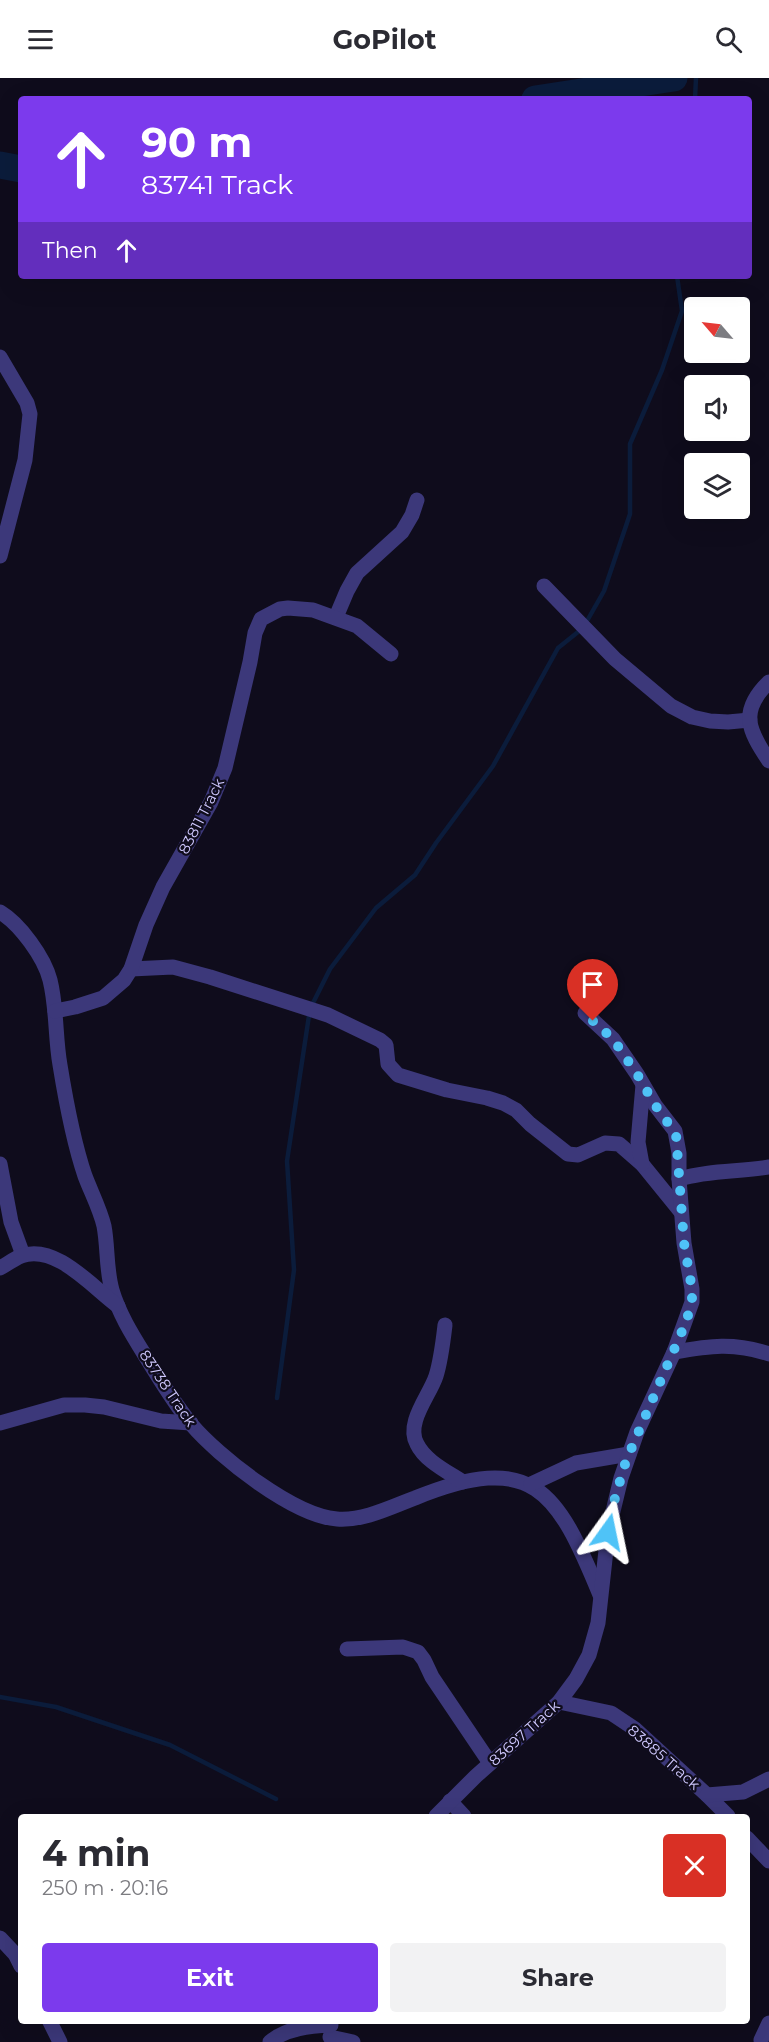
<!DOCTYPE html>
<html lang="en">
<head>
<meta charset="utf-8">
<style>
	:root { --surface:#fff; --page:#f2f2f3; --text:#2b2b33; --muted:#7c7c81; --accent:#7c3aed }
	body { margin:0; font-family:Montserrat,sans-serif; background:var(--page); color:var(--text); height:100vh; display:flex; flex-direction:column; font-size:22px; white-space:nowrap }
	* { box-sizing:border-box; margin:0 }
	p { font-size:20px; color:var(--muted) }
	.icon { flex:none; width:33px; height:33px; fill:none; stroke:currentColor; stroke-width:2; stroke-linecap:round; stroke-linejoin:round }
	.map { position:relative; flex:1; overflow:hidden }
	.panel { position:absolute; left:18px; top:1736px; width:732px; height:210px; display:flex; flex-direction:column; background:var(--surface); border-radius:6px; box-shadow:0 6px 24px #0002 }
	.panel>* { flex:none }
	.top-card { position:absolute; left:18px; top:18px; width:734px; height:183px; border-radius:6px; box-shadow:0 6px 24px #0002; background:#7c3aed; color:#fff; overflow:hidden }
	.needle { width:39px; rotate:298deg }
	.controls { position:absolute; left:684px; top:219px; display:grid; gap:12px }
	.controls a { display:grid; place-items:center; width:66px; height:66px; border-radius:6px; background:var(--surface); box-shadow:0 6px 24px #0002; font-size:30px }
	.pin { position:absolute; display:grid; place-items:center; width:51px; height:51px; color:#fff; margin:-62px -26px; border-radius:50% 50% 50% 0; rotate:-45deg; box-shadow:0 0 6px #0007 }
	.pin .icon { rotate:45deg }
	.me { position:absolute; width:66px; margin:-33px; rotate:12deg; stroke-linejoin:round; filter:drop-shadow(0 0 4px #0008) }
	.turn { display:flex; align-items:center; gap:21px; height:126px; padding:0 24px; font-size:27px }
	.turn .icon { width:78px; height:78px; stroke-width:2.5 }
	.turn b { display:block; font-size:42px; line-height:51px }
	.then { display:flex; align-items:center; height:57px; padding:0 24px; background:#0003; gap:12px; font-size:22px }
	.round { display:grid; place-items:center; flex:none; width:63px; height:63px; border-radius:6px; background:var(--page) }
	.overview { display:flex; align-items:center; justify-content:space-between; height:102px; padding:0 24px }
	h1 { font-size:36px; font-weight:700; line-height:45px }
	.button { display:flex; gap:12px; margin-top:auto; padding:12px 24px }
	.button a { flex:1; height:69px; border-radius:6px; background:var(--accent); color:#fff; font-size:24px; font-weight:700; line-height:69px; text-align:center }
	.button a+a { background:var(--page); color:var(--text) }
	header { display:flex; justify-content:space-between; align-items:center; height:78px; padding:0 24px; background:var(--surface); font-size:27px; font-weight:700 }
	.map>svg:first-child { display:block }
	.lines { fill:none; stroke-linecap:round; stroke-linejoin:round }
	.stream { stroke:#0b1c3b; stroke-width:4.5 }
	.river { stroke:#0b1c3b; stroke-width:27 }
	.minor { stroke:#3c387a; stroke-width:15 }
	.route { stroke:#4fc3f7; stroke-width:10; stroke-dasharray:0 18 }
	.labels { text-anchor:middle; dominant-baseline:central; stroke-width:4.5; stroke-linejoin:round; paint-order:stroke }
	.street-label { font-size:15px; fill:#cfc8fe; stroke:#0f0c1c }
</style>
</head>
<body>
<header><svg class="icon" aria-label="menu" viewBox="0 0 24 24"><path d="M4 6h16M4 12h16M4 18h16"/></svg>GoPilot<svg class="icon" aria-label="search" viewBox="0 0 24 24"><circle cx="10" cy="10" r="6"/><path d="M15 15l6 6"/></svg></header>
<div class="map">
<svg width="769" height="1964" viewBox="0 0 769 1964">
	<rect width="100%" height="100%" fill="#0f0c1c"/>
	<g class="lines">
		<!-- stream -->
		<g class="stream">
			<path d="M695,21L696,0"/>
			<path d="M277,1320L294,1192L287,1083L310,931L330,891L376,830L415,797L436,765L493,688L558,570L583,550L604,513L630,436V366L662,292L682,233L677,198"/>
			<path d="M0,1619L56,1629L170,1667L276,1721"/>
		</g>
		<!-- river -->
		<g class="river">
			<path d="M535,21L674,0"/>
			<path d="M0,87L21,91"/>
		</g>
		<!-- minor -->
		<g class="minor">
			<path d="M0,279L27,325L30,336L25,382L0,478"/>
			<path d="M544,508L615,581L671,628L692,639L710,643L728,644L750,642"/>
			<path d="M336,539L347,513L357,495L402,454L412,437L417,422"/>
			<path d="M769,604C739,633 748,652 769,683"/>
			<path d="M0,834C20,846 44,879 50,902C57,930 55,959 60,987C66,1024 73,1063 85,1098C91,1114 100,1131 104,1148C108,1169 106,1191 112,1212C119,1236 133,1258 146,1279C160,1302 174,1325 191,1346C219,1379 294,1438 337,1441C364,1443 391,1429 415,1420C533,1372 557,1412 600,1517"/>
			<path d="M131,891L173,889L210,899L328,937L380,962L386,967L388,986L398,997L447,1012L487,1020L503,1025L516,1032L530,1046L568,1076L578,1077L605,1065L619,1066L642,1086L681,1134"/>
			<path d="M55,933L75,929L103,920L124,902L131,891L146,847L163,809L211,724L225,690L250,584L255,555L261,541L280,531L288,530L313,532L357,548L391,576"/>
			<path d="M585,935L613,961L637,996L655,1027L675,1053L679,1075V1101"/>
			<path d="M0,1086L11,1144L23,1177"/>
			<path d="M642,1086L638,1064L643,1007"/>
			<path d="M0,1190C7,1186 14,1181 21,1178C56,1165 93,1210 118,1228"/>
			<path d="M445,1247C443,1264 441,1282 436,1298C430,1317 405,1345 417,1366C425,1383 448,1394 463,1404"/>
			<path d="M674,1274C709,1268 734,1264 769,1276"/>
			<path d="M0,1345L64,1327H85L104,1329L161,1343L191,1345"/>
			<path d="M531,1406L576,1385L629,1376"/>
			<path d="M347,1571L403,1569L418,1574L424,1582L432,1599L490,1685"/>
			<path d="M559,1624L611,1635L635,1651L707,1717L728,1738"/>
			<path d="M707,1717L743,1714L769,1701"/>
			<path d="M450,1723L464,1738"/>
			<path d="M436,1738L476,1698L559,1624L576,1601L589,1577L598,1545L608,1454L621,1400L637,1354L674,1274L692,1224V1211L684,1165L679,1101C709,1092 739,1094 769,1089"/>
			<path d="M747,1760L769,1783"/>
			<path d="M0,1860L15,1876L21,1888"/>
			<path d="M49,1942L60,1964"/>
			<path d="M330,1959L353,1964"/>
			<path d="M761,1962L769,1945"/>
			<path d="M270,1964C286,1950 311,1948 331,1947"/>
		</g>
	</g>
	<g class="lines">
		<!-- route -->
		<path class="route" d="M593,943L613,961L637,996L655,1027L676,1056L684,1165L692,1211V1224L686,1244L626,1383L615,1420L608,1454"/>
	</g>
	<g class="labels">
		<!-- street labels -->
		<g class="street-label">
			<text transform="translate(201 738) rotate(-63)">83811 Track</text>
			<text transform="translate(168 1310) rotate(56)">83738 Track</text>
			<text transform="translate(524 1655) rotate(-42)">83697 Track</text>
			<text transform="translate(664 1679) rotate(41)">83885 Track</text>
		</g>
	</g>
</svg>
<div class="controls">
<a><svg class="needle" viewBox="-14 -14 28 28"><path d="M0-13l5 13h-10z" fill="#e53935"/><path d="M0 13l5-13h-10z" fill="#7c7c81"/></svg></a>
<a><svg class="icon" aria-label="sound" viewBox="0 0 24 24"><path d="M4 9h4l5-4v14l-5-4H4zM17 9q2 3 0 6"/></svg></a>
<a><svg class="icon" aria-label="layers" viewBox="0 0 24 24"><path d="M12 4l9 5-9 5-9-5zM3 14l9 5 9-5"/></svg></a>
</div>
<div class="pin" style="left:593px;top:943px;background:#d93025"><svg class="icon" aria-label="arrive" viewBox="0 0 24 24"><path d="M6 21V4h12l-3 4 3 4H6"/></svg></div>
<svg class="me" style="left:608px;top:1454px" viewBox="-20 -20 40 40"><path d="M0-17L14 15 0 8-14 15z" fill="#4fc3f7" stroke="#fff" stroke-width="4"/></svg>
<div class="top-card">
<div class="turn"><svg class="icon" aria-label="ahead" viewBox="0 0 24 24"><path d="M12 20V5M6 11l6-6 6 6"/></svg><div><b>90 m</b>83741 Track</div></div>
<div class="then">Then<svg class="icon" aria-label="ahead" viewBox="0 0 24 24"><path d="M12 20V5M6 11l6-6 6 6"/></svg></div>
</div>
<section class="panel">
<div class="overview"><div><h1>4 min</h1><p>250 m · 20:16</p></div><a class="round" style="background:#d93025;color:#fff"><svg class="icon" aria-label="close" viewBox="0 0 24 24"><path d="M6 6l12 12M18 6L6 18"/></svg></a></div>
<div class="button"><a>Exit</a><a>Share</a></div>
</section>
</div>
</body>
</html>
